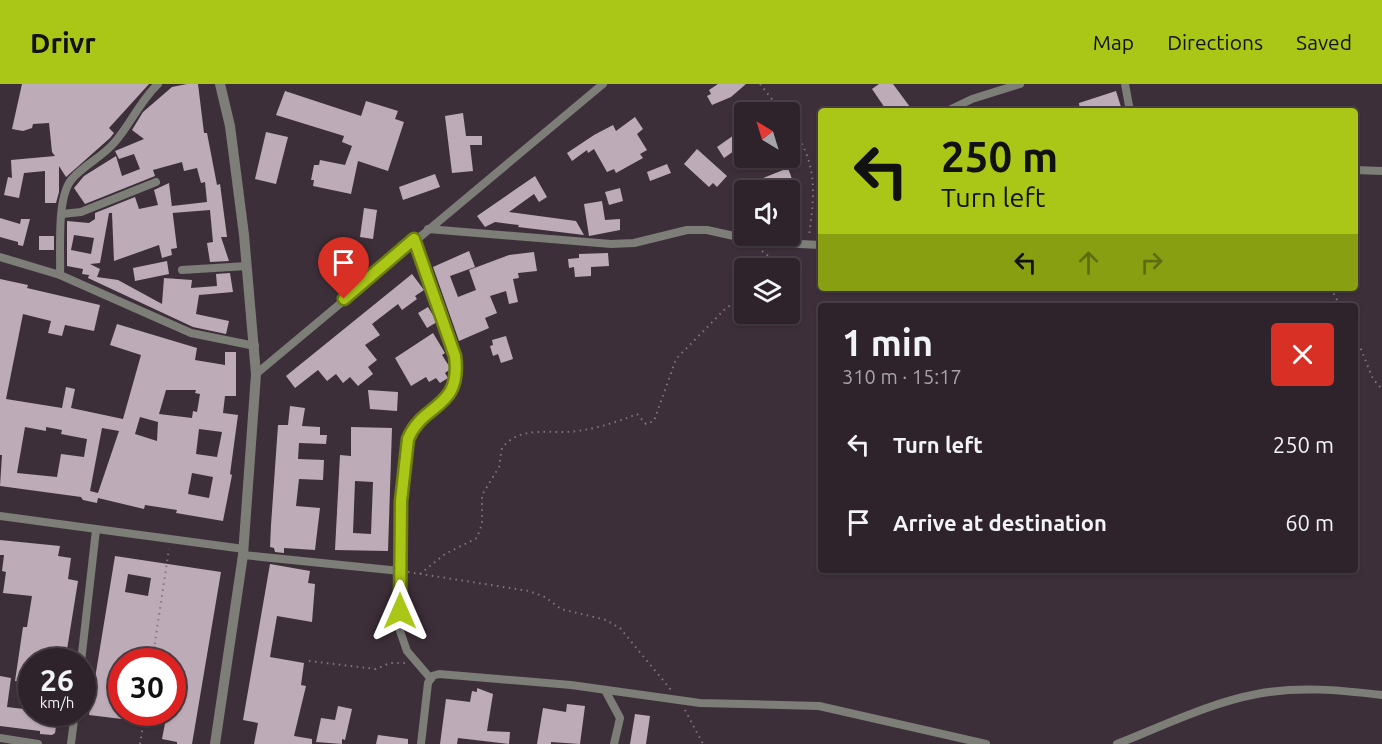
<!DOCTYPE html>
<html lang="en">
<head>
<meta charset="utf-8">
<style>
	:root { --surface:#2e232b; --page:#3a2f37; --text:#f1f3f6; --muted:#a7a4a9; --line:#494047; --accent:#aac717 }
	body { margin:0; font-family:Ubuntu,sans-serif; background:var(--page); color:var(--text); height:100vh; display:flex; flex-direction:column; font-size:22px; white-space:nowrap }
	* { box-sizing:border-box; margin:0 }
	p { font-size:20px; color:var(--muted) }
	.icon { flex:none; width:33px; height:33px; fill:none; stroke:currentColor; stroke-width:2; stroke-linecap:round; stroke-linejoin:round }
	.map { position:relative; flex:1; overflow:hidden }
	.side { position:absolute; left:818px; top:219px; width:540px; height:270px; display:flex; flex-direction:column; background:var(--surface); border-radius:6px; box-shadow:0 2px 4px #0004,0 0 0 2px var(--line) }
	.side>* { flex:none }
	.top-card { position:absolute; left:818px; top:24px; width:540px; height:183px; border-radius:6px; box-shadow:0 2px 4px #0004,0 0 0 2px var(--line); background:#aac717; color:#111; overflow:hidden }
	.needle { width:39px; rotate:322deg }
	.controls { position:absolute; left:734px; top:18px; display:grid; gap:12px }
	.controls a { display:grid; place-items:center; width:66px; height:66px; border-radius:6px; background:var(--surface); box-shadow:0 2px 4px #0004,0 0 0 2px var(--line); font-size:30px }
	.speed { position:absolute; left:18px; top:564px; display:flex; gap:12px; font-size:30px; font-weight:700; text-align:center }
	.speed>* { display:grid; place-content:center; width:78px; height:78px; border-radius:50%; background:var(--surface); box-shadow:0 2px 4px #0004,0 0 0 2px var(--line); line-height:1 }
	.speed small { font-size:15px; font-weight:400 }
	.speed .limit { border:9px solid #d22; background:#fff; color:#111 }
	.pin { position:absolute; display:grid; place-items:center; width:51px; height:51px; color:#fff; margin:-62px -26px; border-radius:50% 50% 50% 0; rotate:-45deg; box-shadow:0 0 6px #0007 }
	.pin .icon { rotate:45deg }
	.me { position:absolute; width:66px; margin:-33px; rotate:0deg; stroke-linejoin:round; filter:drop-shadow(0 0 4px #0008) }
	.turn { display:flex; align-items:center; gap:21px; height:126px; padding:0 24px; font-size:27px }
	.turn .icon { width:78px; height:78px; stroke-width:2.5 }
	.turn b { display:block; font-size:42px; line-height:51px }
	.lanes { display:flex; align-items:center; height:57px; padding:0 24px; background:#0003; justify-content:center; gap:30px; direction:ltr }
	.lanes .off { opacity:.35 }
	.round { display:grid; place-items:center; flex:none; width:63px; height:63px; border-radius:6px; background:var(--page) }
	.summary { display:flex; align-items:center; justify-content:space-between; height:102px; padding:0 24px }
	h1 { font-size:36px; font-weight:600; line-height:45px }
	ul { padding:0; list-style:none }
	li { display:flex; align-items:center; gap:18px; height:78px; padding:0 24px }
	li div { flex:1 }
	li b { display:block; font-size:22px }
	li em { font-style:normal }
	header { display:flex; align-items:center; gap:36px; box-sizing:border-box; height:84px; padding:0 30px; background:var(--accent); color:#111 }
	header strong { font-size:28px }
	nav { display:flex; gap:33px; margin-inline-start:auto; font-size:21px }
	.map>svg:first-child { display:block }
	.building { fill:#bdacb8; fill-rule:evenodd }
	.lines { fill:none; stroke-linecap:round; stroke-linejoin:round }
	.path { stroke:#81757e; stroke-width:2; stroke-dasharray:1.5 4.5; stroke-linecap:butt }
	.minor { stroke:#7c7e77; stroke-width:8 }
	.tertiary { stroke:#7c7e77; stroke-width:10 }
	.route-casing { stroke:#6e810f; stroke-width:15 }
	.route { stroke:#aac717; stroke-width:10 }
</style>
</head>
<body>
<header>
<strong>Drivr</strong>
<nav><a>Map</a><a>Directions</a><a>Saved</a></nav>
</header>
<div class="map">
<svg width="1382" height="660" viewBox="0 0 1382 660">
	<rect width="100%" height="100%" fill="#3d2f39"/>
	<!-- building -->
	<g class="building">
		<path d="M22,0H149L109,44L114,49L110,54L66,93L59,82V108L56,119H45V87L24,89L19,114L4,111L8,93L12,94L11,76L55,72L52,68L49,39L33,40L32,44L23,47L12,45Z"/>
		<path d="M187,0H198L204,49H207L217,101L220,100L227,153H221L229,177L210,178L207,159L213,158L210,126L172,129V122L207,118L205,98L201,99L197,84L184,87L182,78L153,86L155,92L85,120L74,104L84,92L116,72L122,92L140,85L134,70L119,75L115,67L144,55L132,46L143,28L172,3Z"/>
		<path d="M718,0H746L731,13L712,21L707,12L711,10L709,6Z"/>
		<path d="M879,0H893L913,27H887L872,5Z"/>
		<path d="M285,7L361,32L366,17L398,27L395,35L404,38L388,87L358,77L351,110L313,102L314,96H311L314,81H319L320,76L345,81L352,62L342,58L344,52L276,31Z"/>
		<path d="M1116,7L1121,23L1108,27H1080L1079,19Z"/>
		<path d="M463,29L466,52H482V61H470L473,87L452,89L445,32Z"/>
		<path d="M635,33L643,45L637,50L647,66L640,70L643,74L616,89L614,85L607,88L594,65L588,69L587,66L572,77L567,69L594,51L613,41L616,47Z"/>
		<path d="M744,44V60L724,74L717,63Z"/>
		<path d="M266,48L288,53L276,100L255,95Z"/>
		<path d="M697,65L727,92L717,103L713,99L709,103L684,80Z"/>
		<path d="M667,80L671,89L650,97L647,88Z"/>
		<path d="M788,84L800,117L789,121V106H761L758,96Z"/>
		<path d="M435,90L440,103L403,116L399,103Z"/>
		<path d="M535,92L547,113L539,118L534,110L509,128L576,137L584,151L518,143L519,141L495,138L485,143L477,132Z"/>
		<path d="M169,99L177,164L171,165L172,171L162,174L159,161L114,177L112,129H109L100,179L90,180L100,185L97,193L118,196L162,220L164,194L192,196L191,204L217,202L216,190L230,189L233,208L199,211L196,230L229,237L226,250L193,243L88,194L89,191L96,192L82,190L83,185L67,182V137L89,139L95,135V129L135,113L139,125L158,121L154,106ZM74,151L94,154L91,170L71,166Z"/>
		<path d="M620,104L623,117L609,121L605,108Z"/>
		<path d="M602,117L605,136L620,135V146L589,152L584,120Z"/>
		<path d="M364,124L377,126L373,155L360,153Z"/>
		<path d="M0,134L20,140L21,135H30L23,162L18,161V158L0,153Z"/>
		<rect x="39" y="152" width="15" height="14"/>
		<path d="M469,167L475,183L450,192L458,213L476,206L469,186L509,171L534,168L537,187L518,189L519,194L513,195L518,218L509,220L506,207L490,212L497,229L485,234L489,244L459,257L433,183Z"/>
		<path d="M608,169L609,182L591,183V192L575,193L574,183L569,184L568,175L579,174V170Z"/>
		<path d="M167,177L169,190L135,197L133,184Z"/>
		<path d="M412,190L424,206L415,212L417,215L402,226L398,220L372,240L380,251L365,261L377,276L368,283L373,290L358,302L350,293L343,299L336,290L327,297L318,286L295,304L286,292Z"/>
		<path d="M0,195L28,201L27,204L100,221L94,247L65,241L62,252L48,249L51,237L23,230L6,315L62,324L66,303L75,305L71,324L123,335L141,271L110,261L117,240L197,264L195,276L225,281V268H236V312H225L223,329L238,331L230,390L232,391L223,437L176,429L177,426L145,421L144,425L98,414L97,419L83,416L81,413L0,402L2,371H0ZM166,306H196L195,309L200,310L197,328L193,327L192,334L159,330ZM140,333L158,338L157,357L135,350ZM25,343L46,347V343L62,346L61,350L87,355L84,373L61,370L57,393L17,389ZM102,344L119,347L98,409L90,407ZM199,345L222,348L217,373L196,370ZM192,389L213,393L209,414L188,410Z"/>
		<path d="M428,223L437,238L427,244L418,229Z"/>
		<path d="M433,249L445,269L442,271L449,282V286L445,289L448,294L440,299L436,294L429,298L426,293L411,302L395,274Z"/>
		<path d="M506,252L513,275L501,279L498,270L493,272L490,262L493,261L492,256Z"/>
		<path d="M368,306L398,308L397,327L370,325Z"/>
		<path d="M290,322L305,324L302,342L320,343V351H327L326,360L299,359L298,375L324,376L323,396L299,395L296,422L320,424L315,466L284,464V469L275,468L274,464L270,463L271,441L278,341H288Z"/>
		<path d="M351,343L392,344L388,467L335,466L340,371L351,372ZM355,397L373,398L371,450L353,449Z"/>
		<path d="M0,456L60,462L58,472L71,474L68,495L78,497L65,578H32V599L15,597L23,543H27L32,512L3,509L6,488L2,487L4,471H0Z"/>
		<path d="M115,472L221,488L192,660H177V658L162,655L166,634H169L170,628H172V578H141L120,574L118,587H112L108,614L122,616V635L89,631ZM128,490L151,494L148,512L125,508Z"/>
		<path d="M270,480L310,487L308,499L315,500L312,538L277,532L270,573L304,579L301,601L306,602L294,652L312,655V660H254L258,639L243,636Z"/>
		<path d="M0,592L11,594L7,623L32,626V628L58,630L55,649L52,651L40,650V647L0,642Z"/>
		<path d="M477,604L493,610L487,647L510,648L509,660L458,654L457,660H440L446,615L470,618L472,607L477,608Z"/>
		<path d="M567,620L585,622L580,660L551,658V660H537L543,624L566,628Z"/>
		<path d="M338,622L352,625L345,656L342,655V660L316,658L321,634L335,636Z"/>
		<path d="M635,630L650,632L646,660H630Z"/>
		<path d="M378,651L408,655V660H376Z"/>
	</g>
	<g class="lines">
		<!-- path -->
		<g class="path">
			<path d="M760,0L782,28"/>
			<path d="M789,39C818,78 815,107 809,152"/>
			<path d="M762,167L771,174L777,184"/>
			<path d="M1331,204L1340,222"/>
			<path d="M1354,248L1373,295L1382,305"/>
			<path d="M408,488L529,507L545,513L561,525L606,536L620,544L671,606"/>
			<path d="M420,490L445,470L477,454L482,440V411L499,383L502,364C521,340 551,351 577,347C599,344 617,338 637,330L646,340L654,337L676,275L725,225L744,212"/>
			<path d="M309,577L376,585L390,579H406"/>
			<path d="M152,578L169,465"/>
			<path d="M685,626L703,660"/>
			<path d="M140,660L145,628"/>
		</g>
		<!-- minor -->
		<g class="minor">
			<path d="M1125,0L1130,27"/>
			<path d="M947,27L972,15L1020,0"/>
			<path d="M1354,86L1382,87"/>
			<path d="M62,130L81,128L156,98"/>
			<path d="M428,145L611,160L634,159L687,146H707L761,158L820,161"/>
			<path d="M414,155C428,190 469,274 451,308C441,327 414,334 408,355C405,366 405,379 404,391C398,443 400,495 400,547L407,567L431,595"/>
			<path d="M0,173L60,191L191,249L255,262"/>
			<path d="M182,186L247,182"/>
			<path d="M60,191C61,167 56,113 72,95C84,81 102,73 114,59C131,40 139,18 158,0"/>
			<path d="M256,290L603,0"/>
			<path d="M0,432L244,465"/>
			<path d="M243,471L400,487"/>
			<path d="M81,578L96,446"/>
			<path d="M605,606L620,634L614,660"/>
			<path d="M0,654L38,660"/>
			<path d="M71,660L75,628"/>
			<path d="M421,660L428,599L432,592L439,590L571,601L700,619L819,622L986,660"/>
			<path d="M1117,660C1163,642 1209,619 1257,610C1299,602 1340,606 1382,611"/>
		</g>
		<!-- tertiary -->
		<path class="tertiary" d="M215,660L243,471L256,290L244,151L230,42L220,0"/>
	</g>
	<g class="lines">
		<defs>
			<path id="route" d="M344,215L414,155L455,272C462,326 423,318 408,355L401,417L400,527"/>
		</defs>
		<!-- route casing -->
		<use href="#route" class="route-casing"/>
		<!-- route -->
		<use href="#route" class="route"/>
	</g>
</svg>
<div class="controls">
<a><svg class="needle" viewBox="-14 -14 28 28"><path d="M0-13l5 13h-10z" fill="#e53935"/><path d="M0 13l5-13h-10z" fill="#a7a4a9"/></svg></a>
<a><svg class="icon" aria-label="sound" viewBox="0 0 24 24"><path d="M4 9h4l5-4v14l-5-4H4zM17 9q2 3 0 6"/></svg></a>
<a><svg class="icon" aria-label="layers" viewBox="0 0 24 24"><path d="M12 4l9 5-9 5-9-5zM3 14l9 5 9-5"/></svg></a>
</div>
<div class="speed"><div>26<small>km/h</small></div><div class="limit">30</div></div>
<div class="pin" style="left:344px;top:215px;background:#d93025"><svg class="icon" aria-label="arrive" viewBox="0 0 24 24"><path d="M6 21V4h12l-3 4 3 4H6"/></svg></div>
<svg class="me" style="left:400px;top:527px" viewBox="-20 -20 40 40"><path d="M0-17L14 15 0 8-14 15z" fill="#aac717" stroke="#fff" stroke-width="4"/></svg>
<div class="top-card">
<div class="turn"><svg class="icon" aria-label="left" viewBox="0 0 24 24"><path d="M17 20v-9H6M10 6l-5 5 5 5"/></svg><div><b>250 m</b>Turn left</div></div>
<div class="lanes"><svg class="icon" aria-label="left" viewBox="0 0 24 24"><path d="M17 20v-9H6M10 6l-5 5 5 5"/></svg><svg class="icon off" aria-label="ahead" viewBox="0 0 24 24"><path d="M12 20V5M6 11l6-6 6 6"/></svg><svg class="icon off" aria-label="right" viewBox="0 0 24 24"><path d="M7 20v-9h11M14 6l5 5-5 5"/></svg></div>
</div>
<section class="side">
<div class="summary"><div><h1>1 min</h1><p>310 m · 15:17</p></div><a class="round" style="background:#d93025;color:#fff"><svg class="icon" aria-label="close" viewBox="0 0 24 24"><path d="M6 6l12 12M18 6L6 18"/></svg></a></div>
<ul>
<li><svg class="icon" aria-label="left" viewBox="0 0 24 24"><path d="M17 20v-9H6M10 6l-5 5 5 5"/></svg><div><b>Turn left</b></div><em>250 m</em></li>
<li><svg class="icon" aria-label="arrive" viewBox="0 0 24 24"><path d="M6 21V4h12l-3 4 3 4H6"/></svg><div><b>Arrive at destination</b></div><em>60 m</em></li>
</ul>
</section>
</div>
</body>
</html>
